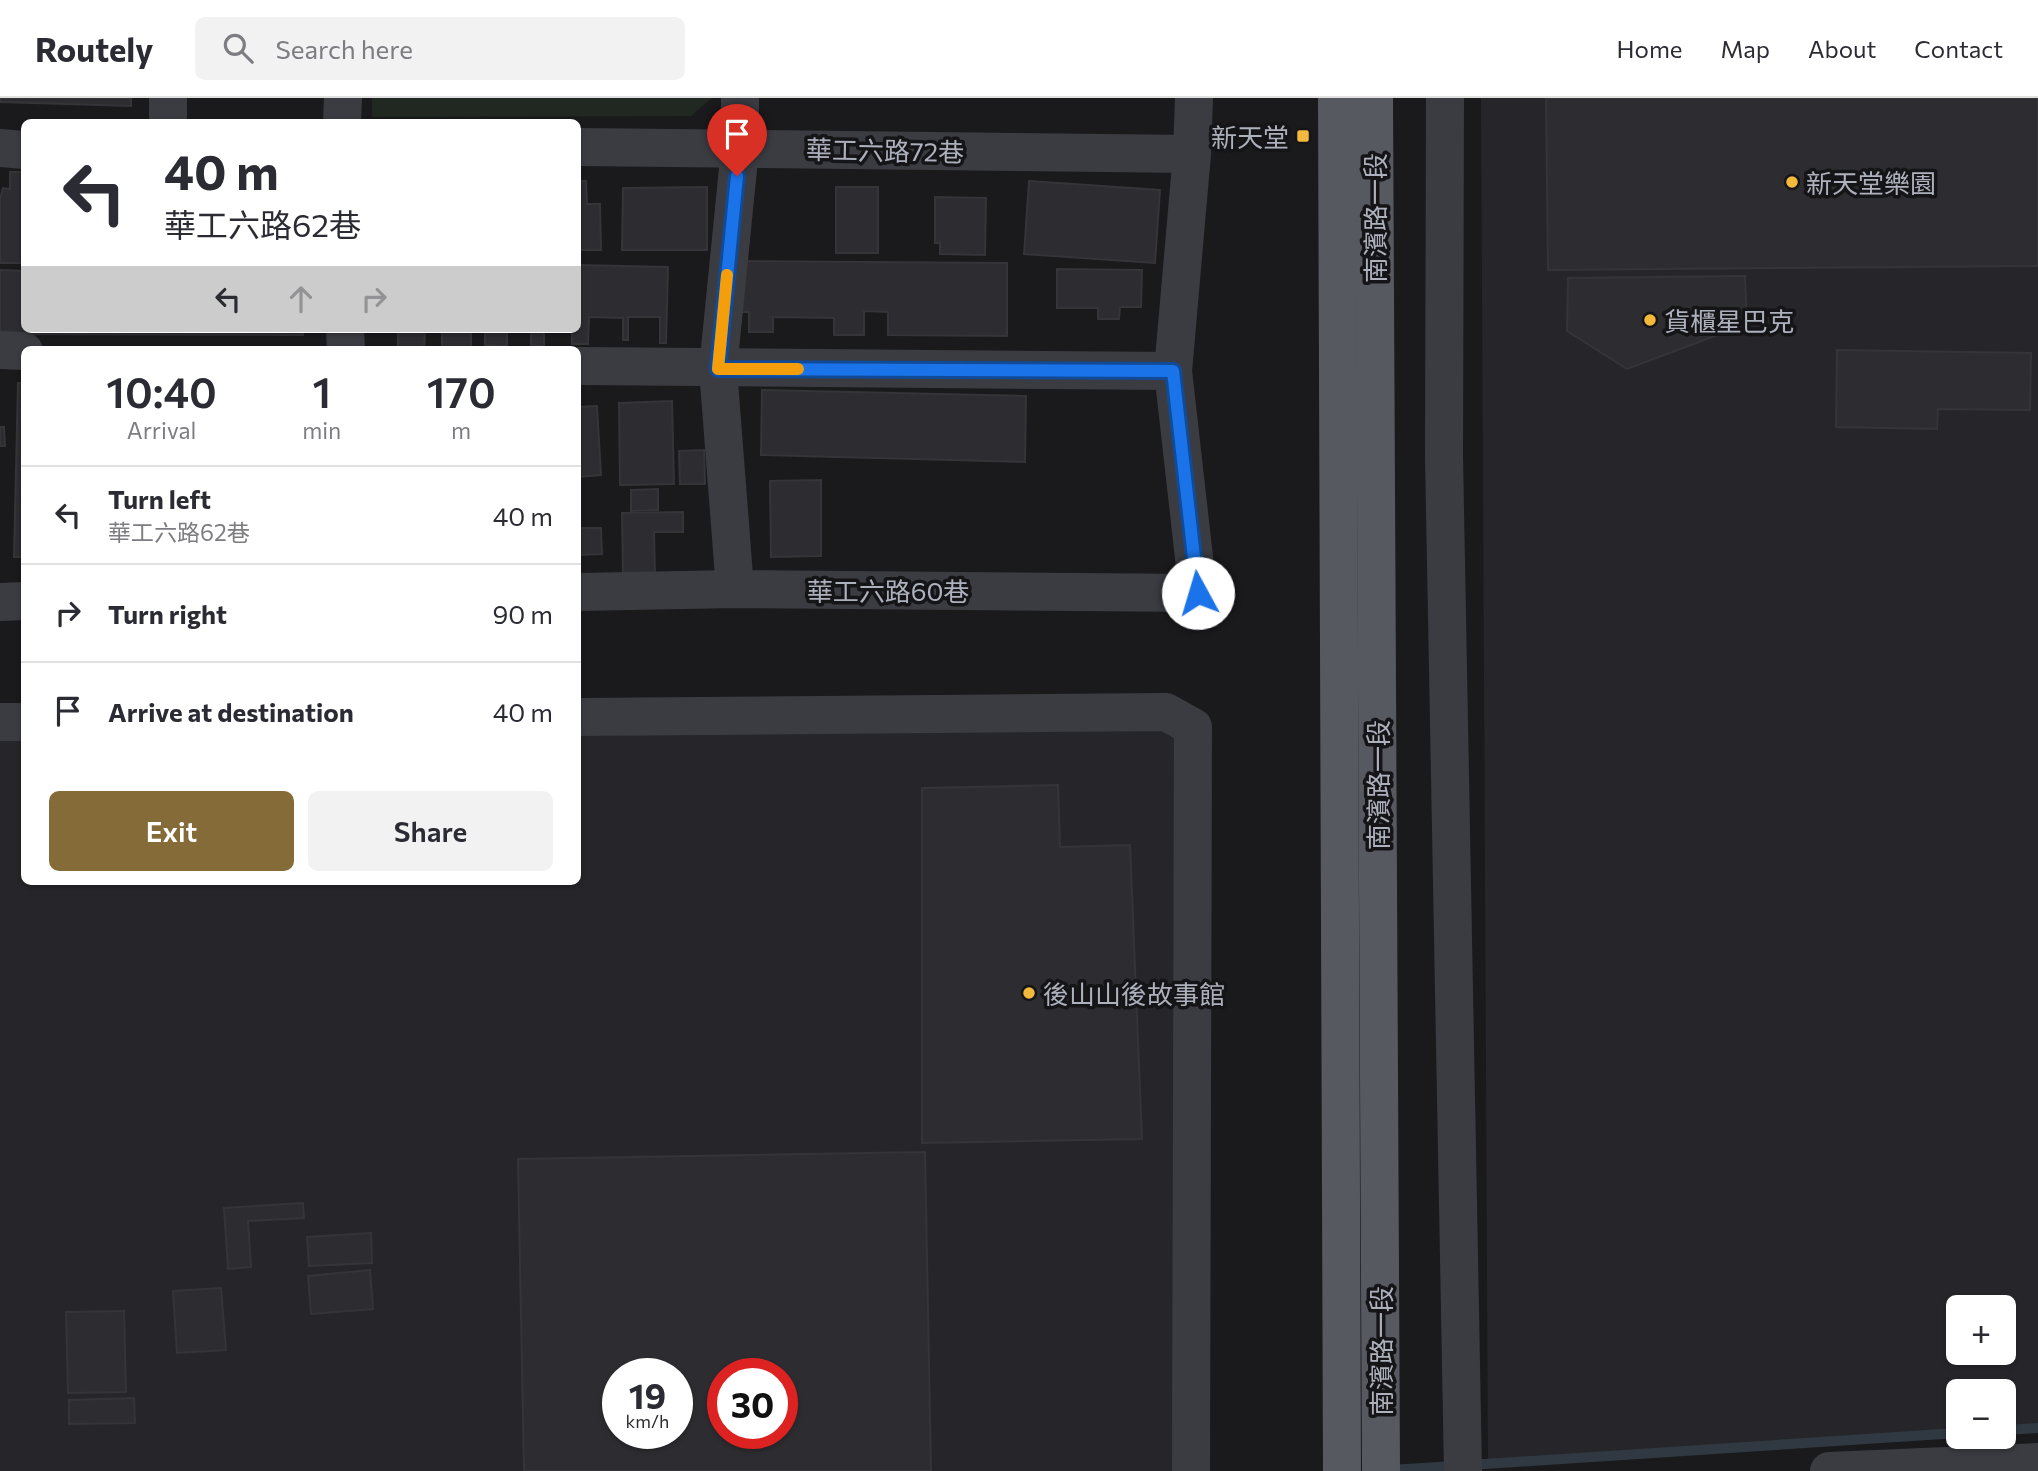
<!DOCTYPE html>
<html lang="en">
<head>
<meta charset="utf-8">
<style>
	:root { --surface:#fff; --page:#f2f2f3; --text:#2b2b33; --muted:#7c7c81; --line:#e1e1e2; --accent:#856b37 }
	body { margin:0; font-family:Commissioner,"Noto Sans TC",sans-serif; background:var(--page); color:var(--text); height:100vh; display:flex; flex-direction:column; font-size:26px; white-space:nowrap }
	* { box-sizing:border-box; margin:0 }
	p { font-size:23px; color:var(--muted) }
	.icon { flex:none; width:38px; height:38px; fill:none; stroke:currentColor; stroke-width:2; stroke-linecap:round; stroke-linejoin:round }
	.map { position:relative; flex:1; overflow:hidden }
	.panel { position:absolute; left:21px; top:248px; width:560px; height:539px; display:flex; flex-direction:column; background:var(--surface); border-radius:10px; box-shadow:0 2px 5px #0004 }
	.panel>* { flex:none }
	.guide { position:absolute; left:21px; top:21px; width:560px; height:214px; border-radius:10px; box-shadow:0 2px 5px #0004; background:#fff; color:var(--text); overflow:hidden }
	.fabs { position:absolute; left:1946px; top:1197px; display:grid; gap:14px }
	.fabs a { display:grid; place-items:center; width:70px; height:70px; border-radius:10px; background:var(--surface); box-shadow:0 2px 5px #0004; font-size:35px }
	.speed { position:absolute; left:602px; top:1260px; display:flex; gap:14px; font-size:35px; font-weight:700; text-align:center }
	.speed>* { display:grid; place-content:center; width:91px; height:91px; border-radius:50%; background:var(--surface); box-shadow:0 2px 5px #0004; line-height:1 }
	.speed small { font-size:18px; font-weight:400 }
	.speed .limit { border:10px solid #d22; background:#fff; color:#111 }
	.pin { position:absolute; display:grid; place-items:center; width:60px; height:60px; color:#fff; margin:-72px -30px; border-radius:50% 50% 50% 0; rotate:-45deg; box-shadow:0 0 7px #0007 }
	.pin .icon { rotate:45deg }
	.me { position:absolute; width:77px; margin:-38px; rotate:354deg; stroke-linejoin:round; filter:drop-shadow(0 0 5px #0008) }
	.turn { display:flex; align-items:center; gap:24px; height:147px; padding:0 28px; font-size:32px }
	.turn .icon { width:91px; height:91px; stroke-width:2.5 }
	.turn b { display:block; font-size:49px; line-height:60px }
	.lanes { display:flex; align-items:center; height:66px; padding:0 28px; background:#0003; justify-content:center; gap:35px; direction:ltr }
	.lanes .off { opacity:.35 }
	.eta { display:flex; justify-content:space-evenly; align-items:center; height:119px; text-align:center }
	.eta b { font-size:42px; font-weight:600; line-height:49px }
	.primary-button { display:flex; gap:14px; margin-top:auto; padding:14px 28px }
	.primary-button a { flex:1; height:80px; border-radius:10px; background:var(--accent); color:#fff; font-size:28px; font-weight:600; line-height:80px; text-align:center }
	.primary-button a+a { background:var(--page); color:var(--text) }
	ul { padding:0; list-style:none }
	li { display:flex; align-items:center; gap:21px; height:98px; padding:0 28px; border-top:2px solid var(--line) }
	li div { flex:1 }
	li b { display:block; font-size:26px }
	li em { font-style:normal }
	header { display:flex; align-items:center; gap:42px; box-sizing:border-box; height:98px; padding:0 35px; background:var(--surface); border-bottom:2px solid var(--line) }
	header strong { font-size:33px }
	nav { display:flex; gap:38px; margin-inline-start:auto; font-size:24px }
	.search { width:490px; height:63px; background:var(--page); display:flex; align-items:center; gap:18px; box-sizing:border-box; padding:0 24px; border-radius:10px; color:var(--muted); font-size:26px }
	.map>svg:first-child { display:block }
	.built { fill:#26262a; fill-rule:evenodd }
	.green { fill:#202821 }
	.lines { fill:none; stroke-linecap:round; stroke-linejoin:round }
	.stream { stroke:#303941; stroke-width:10 }
	.building { fill:#2d2d31; stroke:#343439; stroke-width:2; fill-rule:evenodd }
	.minor { stroke:#3b3c42; stroke-width:38 }
	.major { stroke:#575961; stroke-width:38 }
	.route-casing { stroke:#114b97; stroke-width:18 }
	.route { stroke:#1a73e8; stroke-width:12 }
	.slow { stroke:#f59e0b; stroke-width:12 }
	.poi-dot { fill:#f3b93c; stroke:#151518; stroke-width:2.5 }
	.labels { text-anchor:middle; dominant-baseline:central; stroke-width:7; stroke-linejoin:round; paint-order:stroke }
	.poi-label { font-size:26px; fill:#adb1bc; stroke:#151518; text-anchor:start }
	.street-label { font-size:26px; fill:#adb1bc; stroke:#151518 }
</style>
</head>
<body>
<header>
<strong>Routely</strong>
<div class="search"><svg class="icon" aria-label="search" viewBox="0 0 24 24"><circle cx="10" cy="10" r="6"/><path d="M15 15l6 6"/></svg>Search here</div>
<nav><a>Home</a><a>Map</a><a>About</a><a>Contact</a></nav>
</header>
<div class="map">
<svg width="2038" height="1373" viewBox="0 0 2038 1373">
	<rect width="100%" height="100%" fill="#1a1a1d"/>
	<!-- built -->
	<g class="built">
		<path d="M1481,0H2038V1328L2004,1330V1293H1958V1333L1488,1365ZM1958,1209H2004V1255H1958Z"/>
		<path d="M578,619L1193,629L1191,1373H0V624H24V784H578ZM618,1276H677V1335H618ZM723,1276H782V1335H723Z"/>
	</g>
	<!-- green -->
	<path class="green" d="M372,0H712L691,18L372,19Z"/>
	<g class="lines">
		<!-- stream -->
		<g class="stream">
			<path d="M2004,1332L2038,1330"/>
			<path d="M1470,1367L1958,1335"/>
			<path d="M1390,1372L1455,1368"/>
		</g>
	</g>
	<!-- building -->
	<g class="building">
		<path d="M0,0H131V8L0,4Z"/>
		<path d="M1546,0H2038V168L1548,172Z"/>
		<path d="M10,74H24V165H0V101L3,90L10,91Z"/>
		<path d="M578,83H586L587,106H600L601,152H578Z"/>
		<path d="M1029,83L1160,92L1155,165L1024,156Z"/>
		<path d="M707,89V152H622L623,90Z"/>
		<rect x="836" y="89" width="42" height="66"/>
		<path d="M935,99L986,100L985,157L940,156V145H935Z"/>
		<path d="M740,163L1007,165V238L888,237V214L864,213V237H834V220L773,219V234H749V214H740Z"/>
		<path d="M578,167L668,169L666,245H660V219H628V242H623V220L589,219L588,246H572V231H578Z"/>
		<path d="M1057,171L1142,172L1141,209H1120L1119,221H1098V210H1057Z"/>
		<path d="M0,172L24,173V231H303V237L0,236Z"/>
		<path d="M1745,178L1747,226L1627,271L1567,233L1568,180Z"/>
		<path d="M398,231H425L424,252H398Z"/>
		<rect x="442" y="231" width="29" height="20"/>
		<path d="M485,231H507V248L485,247Z"/>
		<path d="M531,231H544V248L531,247Z"/>
		<path d="M1837,252L2031,255L2030,312L1938,311L1937,331L1836,329Z"/>
		<path d="M18,285H24V459H14Z"/>
		<path d="M762,292L1026,298L1025,364L761,357Z"/>
		<path d="M672,303L674,386L620,387L619,305Z"/>
		<path d="M597,308L601,377L578,379V309Z"/>
		<path d="M0,329H4L5,348H0Z"/>
		<path d="M704,352L705,386H680L679,353Z"/>
		<path d="M821,382V458L771,459L770,383Z"/>
		<path d="M658,391V412L631,413V392Z"/>
		<path d="M578,401V430H601L602,456L578,457Z"/>
		<path d="M683,414V434H654L655,478L623,479L622,415Z"/>
		<path d="M1058,687L1060,749L1130,747L1142,1041L922,1045V690Z"/>
		<path d="M925,1054L931,1373H524L518,1061ZM618,1276H677V1335H618ZM723,1276H782V1335H723Z"/>
		<path d="M303,1105L304,1120L248,1123L251,1169L228,1171L224,1110Z"/>
		<path d="M371,1135L372,1165L309,1168L307,1139Z"/>
		<path d="M370,1172L373,1211L311,1216L308,1178Z"/>
		<path d="M221,1190L226,1252L177,1255L173,1193Z"/>
		<path d="M124,1213L126,1294L68,1295L66,1214Z"/>
		<path d="M134,1300L135,1325L69,1326V1302Z"/>
	</g>
	<g class="lines">
		<!-- minor -->
		<g class="minor">
			<path d="M168,0V24"/>
			<path d="M1445,0L1444,358L1463,1373"/>
			<path d="M342,24L343,0"/>
			<path d="M578,49L1192,56"/>
			<path d="M0,50L24,52"/>
			<path d="M345,231L346,252"/>
			<path d="M0,252L24,253"/>
			<path d="M578,268L1173,273"/>
			<path d="M735,491L718,271L740,51V0"/>
			<path d="M578,494L735,491L1198,495L1173,273L1192,56L1194,0"/>
			<path d="M0,504L24,503"/>
			<path d="M578,619L1166,614L1193,629L1191,1373"/>
			<path d="M0,624H24"/>
			<path d="M1829,1373L2038,1364"/>
		</g>
		<!-- major -->
		<g class="major">
			<path d="M1337,0L1342,1373"/>
			<path d="M1374,0L1381,1373"/>
		</g>
	</g>
	<g class="lines">
		<defs>
			<path id="route" d="M737,78L718,271L1173,273L1198,495"/>
		</defs>
		<!-- route casing -->
		<use href="#route" class="route-casing"/>
		<!-- route -->
		<use href="#route" class="route"/>
		<!-- slow -->
		<path class="slow" d="M727,177L718,271H798"/>
	</g>
	<!-- markers -->
	<g class="poi-dot">
		<rect x="1296" y="31" width="14" height="14" rx="3.5"/>
		<circle cx="1792" cy="84" r="7"/>
		<circle cx="1650" cy="222" r="7"/>
		<circle cx="1029" cy="895" r="7"/>
	</g>
	<g class="labels">
		<!-- poi labels -->
		<g class="poi-label">
			<text x="1289" y="38" text-anchor="end">新天堂</text>
			<text x="1806" y="84">新天堂樂園</text>
			<text x="1664" y="222">貨櫃星巴克</text>
			<text x="1043" y="895">後山山後故事館</text>
		</g>
		<!-- street labels -->
		<g class="street-label">
			<text transform="translate(885 52) rotate(1)">華工六路72巷</text>
			<text transform="translate(1374 120) rotate(-90)">南濱路一段</text>
			<text x="888" y="492">華工六路60巷</text>
			<text transform="translate(1377 687) rotate(-90)">南濱路一段</text>
			<text transform="translate(1380 1253) rotate(-90)">南濱路一段</text>
		</g>
	</g>
</svg>
<div class="fabs">
<a>+</a>
<a>−</a>
</div>
<div class="speed"><div>19<small>km/h</small></div><div class="limit">30</div></div>
<div class="pin" style="left:737px;top:78px;background:#d93025"><svg class="icon" aria-label="arrive" viewBox="0 0 24 24"><path d="M6 21V4h12l-3 4 3 4H6"/></svg></div>
<svg class="me" style="left:1198px;top:495px" viewBox="-20 -20 40 40"><circle r="19" fill="#fff"/><path d="M0-13L10 11 0 6-10 11z" fill="#1a73e8"/></svg>
<div class="guide">
<div class="turn"><svg class="icon" aria-label="left" viewBox="0 0 24 24"><path d="M17 20v-9H6M10 6l-5 5 5 5"/></svg><div><b>40 m</b>華工六路62巷</div></div>
<div class="lanes"><svg class="icon" aria-label="left" viewBox="0 0 24 24"><path d="M17 20v-9H6M10 6l-5 5 5 5"/></svg><svg class="icon off" aria-label="ahead" viewBox="0 0 24 24"><path d="M12 20V5M6 11l6-6 6 6"/></svg><svg class="icon off" aria-label="right" viewBox="0 0 24 24"><path d="M7 20v-9h11M14 6l5 5-5 5"/></svg></div>
</div>
<section class="panel">
<div class="eta">
<div><b>10:40</b><p>Arrival</p></div>
<div><b>1</b><p>min</p></div>
<div><b>170</b><p>m</p></div>
</div>
<ul>
<li><svg class="icon" aria-label="left" viewBox="0 0 24 24"><path d="M17 20v-9H6M10 6l-5 5 5 5"/></svg><div><b>Turn left</b><p>華工六路62巷</p></div><em>40 m</em></li>
<li><svg class="icon" aria-label="right" viewBox="0 0 24 24"><path d="M7 20v-9h11M14 6l5 5-5 5"/></svg><div><b>Turn right</b></div><em>90 m</em></li>
<li><svg class="icon" aria-label="arrive" viewBox="0 0 24 24"><path d="M6 21V4h12l-3 4 3 4H6"/></svg><div><b>Arrive at destination</b></div><em>40 m</em></li>
</ul>
<div class="primary-button"><a>Exit</a><a>Share</a></div>
</section>
</div>
</body>
</html>
